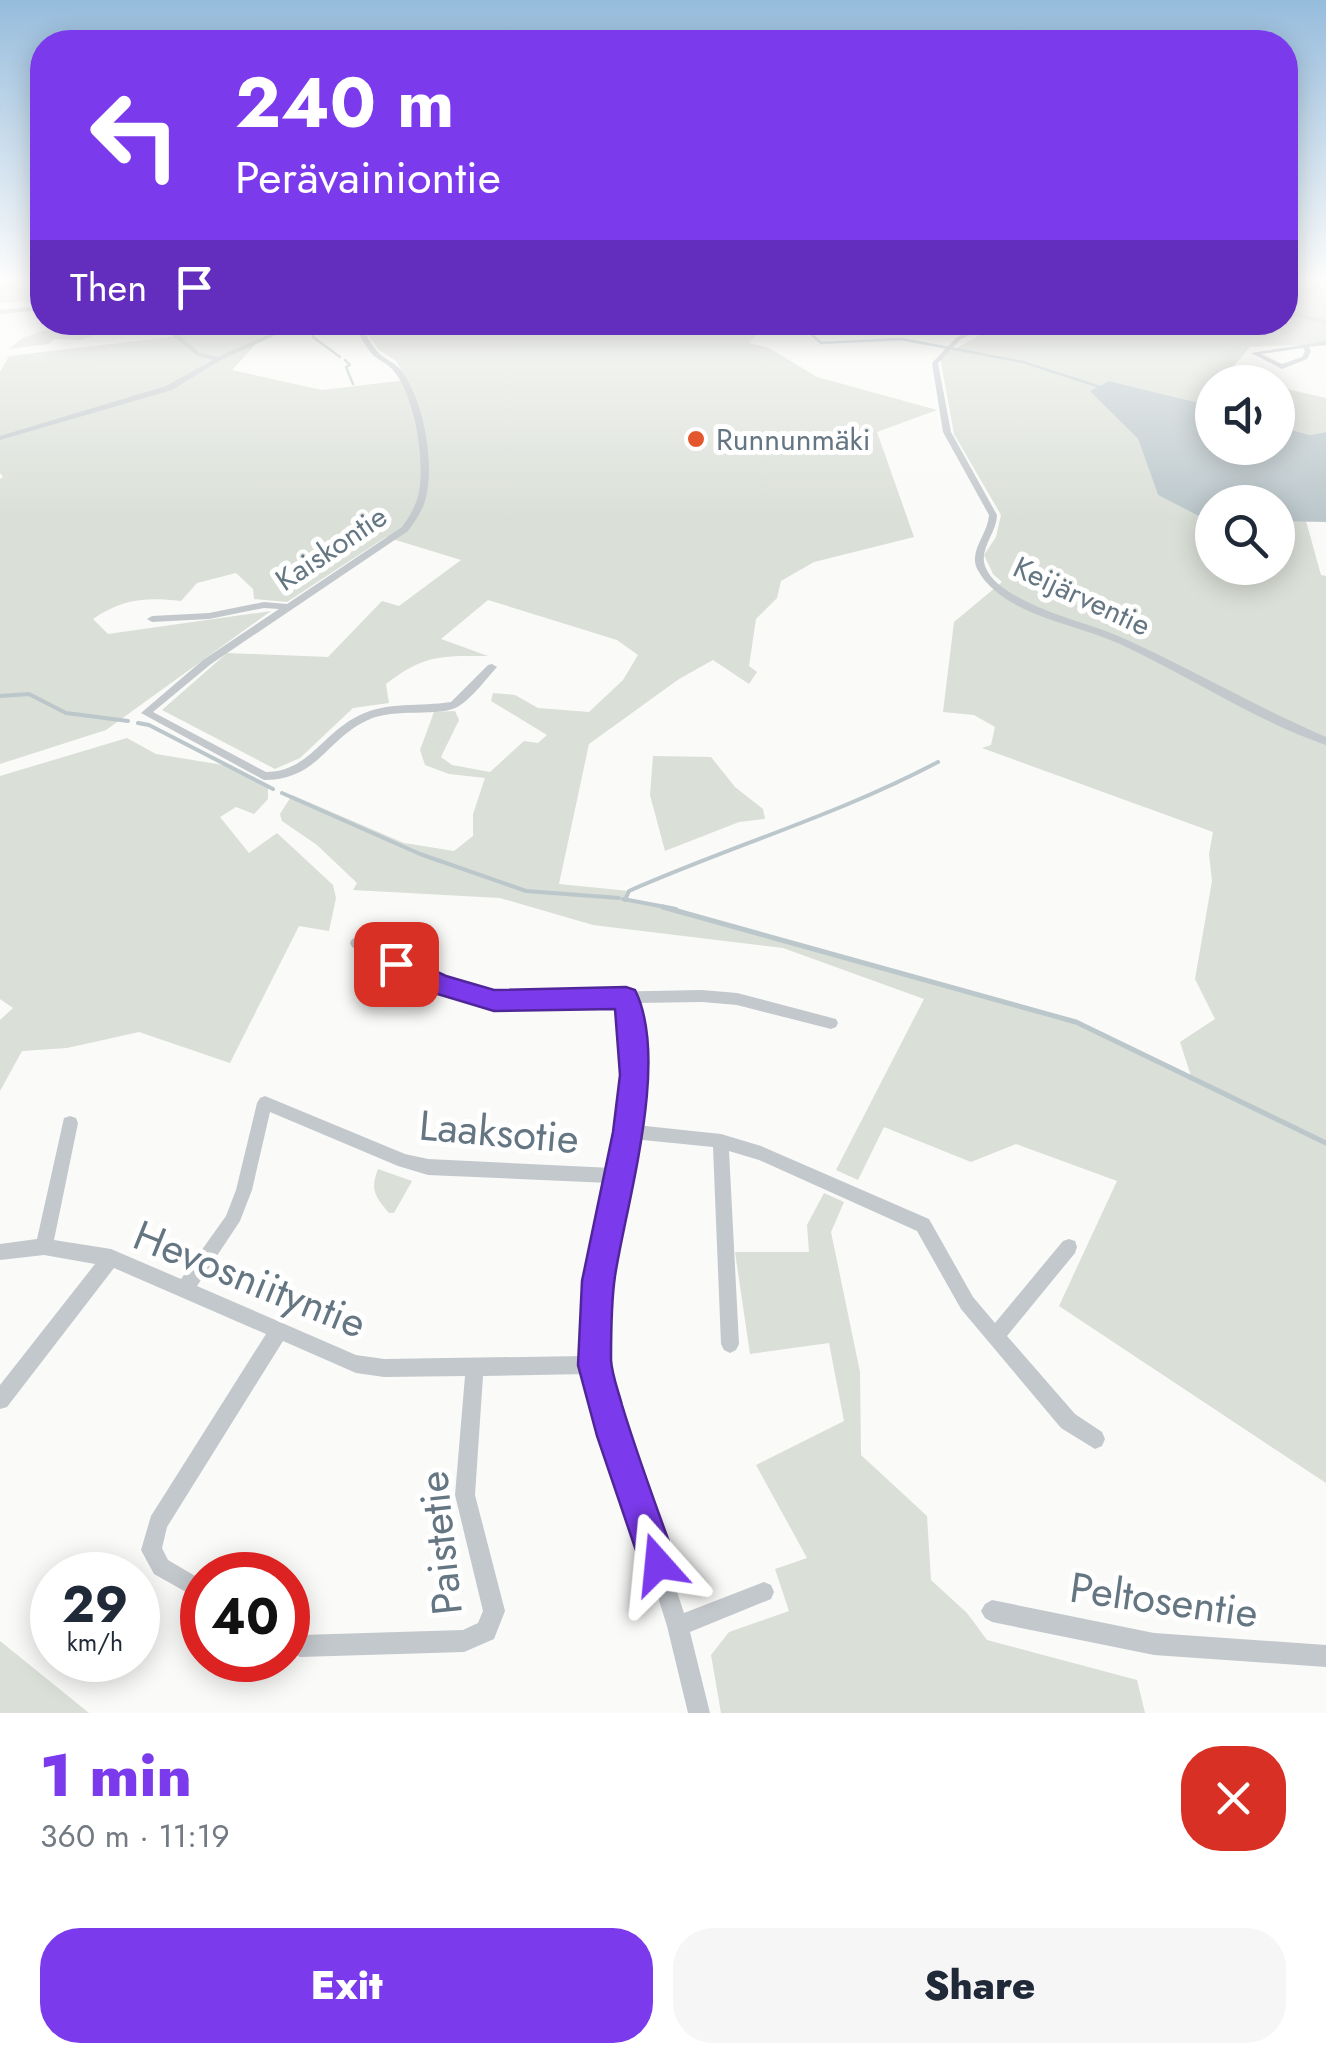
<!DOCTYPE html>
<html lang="en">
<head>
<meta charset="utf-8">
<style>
	:root { --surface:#fff; --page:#f6f6f7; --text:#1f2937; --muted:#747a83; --accent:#7c3aed }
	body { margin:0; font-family:Jost,sans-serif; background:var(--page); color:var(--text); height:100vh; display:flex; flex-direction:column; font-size:38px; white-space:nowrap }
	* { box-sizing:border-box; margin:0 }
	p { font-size:32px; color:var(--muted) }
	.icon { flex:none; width:55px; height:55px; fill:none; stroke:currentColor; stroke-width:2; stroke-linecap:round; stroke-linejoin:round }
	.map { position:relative; height:1713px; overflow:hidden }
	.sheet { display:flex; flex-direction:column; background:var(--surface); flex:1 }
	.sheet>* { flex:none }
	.banner { position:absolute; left:30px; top:30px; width:1268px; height:305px; border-radius:40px; box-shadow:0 5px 25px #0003; background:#7c3aed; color:#fff; overflow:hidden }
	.tools { position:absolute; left:1195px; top:365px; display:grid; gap:20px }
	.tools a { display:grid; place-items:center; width:100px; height:100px; border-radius:50%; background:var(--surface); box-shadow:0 5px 25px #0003; font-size:50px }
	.speed { position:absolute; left:30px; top:1552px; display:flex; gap:20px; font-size:50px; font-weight:700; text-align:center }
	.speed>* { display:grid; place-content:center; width:130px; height:130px; border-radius:50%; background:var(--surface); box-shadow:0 5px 25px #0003; line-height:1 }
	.speed small { font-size:25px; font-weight:400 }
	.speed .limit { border:15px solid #d22; background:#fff; color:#111 }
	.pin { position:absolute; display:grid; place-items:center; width:85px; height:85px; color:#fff; margin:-42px; border-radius:20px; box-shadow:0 5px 15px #0006 }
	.me { position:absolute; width:110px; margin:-55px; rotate:342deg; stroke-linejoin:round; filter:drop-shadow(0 0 8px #0008) }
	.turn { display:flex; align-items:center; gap:35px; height:210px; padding:0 40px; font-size:45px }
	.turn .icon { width:130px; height:130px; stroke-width:2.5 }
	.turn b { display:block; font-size:70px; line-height:85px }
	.then { display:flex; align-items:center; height:95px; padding:0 40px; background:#0003; gap:20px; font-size:38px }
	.round { display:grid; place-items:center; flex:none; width:105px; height:105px; border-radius:40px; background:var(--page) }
	.summary { display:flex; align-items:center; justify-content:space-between; height:170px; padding:0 40px }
	h1 { font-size:60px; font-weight:800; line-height:75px; color:var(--accent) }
	.cta { display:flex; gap:20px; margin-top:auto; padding:20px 40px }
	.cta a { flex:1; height:115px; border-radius:40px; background:var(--accent); color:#fff; font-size:40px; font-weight:800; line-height:115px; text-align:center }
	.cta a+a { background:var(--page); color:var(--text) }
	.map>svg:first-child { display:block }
	.green { fill:#dadfd7 }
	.water { fill:#bbc7cb }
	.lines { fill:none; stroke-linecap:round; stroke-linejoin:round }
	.stream-far2 { stroke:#bbc7cb; stroke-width:2.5 }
	.stream-far1 { stroke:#bbc7cb; stroke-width:4 }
	.stream { stroke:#bbc7cb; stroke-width:5 }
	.minor { fill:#c3c8cc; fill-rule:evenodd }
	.route { fill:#7c3aed; stroke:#51269a; stroke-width:2.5 }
	.poi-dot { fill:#e4572e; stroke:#fff; stroke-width:4 }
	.labels { text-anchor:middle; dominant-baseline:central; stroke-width:10; stroke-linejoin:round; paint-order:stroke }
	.far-poi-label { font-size:30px; fill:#657683; stroke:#fff; text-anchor:start }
	.far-street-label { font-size:30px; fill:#657683; stroke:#fff }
	.near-street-label { font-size:42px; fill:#657683; stroke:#fff }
</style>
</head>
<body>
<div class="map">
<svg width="1326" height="1713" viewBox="0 0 1326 1713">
	<rect width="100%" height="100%" fill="#fafaf8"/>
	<!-- green -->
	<g class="green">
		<path d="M0,279H42V292L30,301L0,303Z"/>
		<path d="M1285,279H1326V344L1250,347L1225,376L1255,382H1212V406L1109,381L1091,391L1138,439L1158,495L1212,520V568H1278V521H1306L1321,575L1326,576V1483L1059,1306L1117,1181L1016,1144L971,1162L884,1127L858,1180L836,1170L924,999L783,948L593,925L500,898L353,890L357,883L317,845L282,821L280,814L292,795L404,843L454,851L473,836V814L485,778L449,774L425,765L420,750L434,712L455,711L459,720L441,757L452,765L490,772L524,741L538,743L547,735L491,701L493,693L515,695L538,708L589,712L623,680L638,655L617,640L488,600L441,639L488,656C441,656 425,654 386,684L389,703L353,708L300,758L275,769L162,710L227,653L328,657L382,601L399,606L461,560L386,537L287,602L254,599L253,589L236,573L197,583L181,601C146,597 122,599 93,619L108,634L271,611L106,730L0,764V479L3,477L0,473V372L9,356L179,336L163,323H275L232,370L322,390L407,380L396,361L379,350L360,323H459L462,329L591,328L593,322L744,325V329L758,333L749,343L769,348L817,377L937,410L877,432L914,537L814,562L781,581L777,598L756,619L749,666L757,672L749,684L713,660L679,679L589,744L559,884L629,891L626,900L675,909L1076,1022L1191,1076L1180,1042L1215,1019L1195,979L1212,881L1209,854L1213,832L982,748L991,745L995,727L974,715L943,712L954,622L1002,582L993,574L984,555L996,537L1001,515L954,434L940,357L1002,323L1285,322Z"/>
		<path d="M66,323L102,333L80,340L54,339L48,344L9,349L23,338Z"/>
		<path d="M1278,387L1326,398V432L1310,435L1278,426Z"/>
		<path d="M127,738L156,754L223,765L268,786V799L254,814L236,807L220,817L249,853L277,833L333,885L336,898L329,931L299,926L230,1063L139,1032L67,1048L22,1051L0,1091V1020L13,1008L0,999V776Z"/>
		<path d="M653,756L711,757L735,787L763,809L765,819L739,822L665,851L650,795Z"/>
		<path d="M378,1169L412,1181L394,1213H389C375,1196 370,1190 378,1169Z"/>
		<path d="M824,1193L844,1202L831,1232L860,1372L861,1455L927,1516L931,1580L967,1613L987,1640L1137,1680L1145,1713H721L711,1655L729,1632L789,1611L775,1569L807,1558L756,1465L844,1421L829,1343L750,1354L735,1252H809L807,1225Z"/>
		<path d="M0,1641L89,1713H0Z"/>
	</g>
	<!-- water -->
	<path class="water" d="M1109,381L1212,406V448H1278V426L1310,435L1326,432V522L1278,521V502H1212V520H1207L1158,495L1138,439L1090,391Z"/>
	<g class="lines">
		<!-- stream-far2 -->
		<g class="stream-far2">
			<path d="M313,322V337L340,357"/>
			<path d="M798,322L821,343L901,339L1023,362L1100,387"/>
			<path d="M345,360L350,365L346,367L353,384"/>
		</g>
		<!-- stream-far1 -->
		<g class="stream-far1">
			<path d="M0,696L29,694L66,713L128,721"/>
			<path d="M138,723L149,725L273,789"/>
			<path d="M282,793L420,854L526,891L619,898"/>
			<path d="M623,899L676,909"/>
			<path d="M625,900L629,891C731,846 840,814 938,762"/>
		</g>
		<!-- stream -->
		<path class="stream" d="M663,907L1076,1022L1326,1143"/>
		<!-- minor -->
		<g class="minor">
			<path d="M42,306V310L0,314V310Z"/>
			<path d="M1285,310L1326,320V324L1285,314Z"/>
			<path d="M156,322H164L200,353L218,357L295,322H304L221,360L172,390L0,440V436L166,386L213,360L196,355Z"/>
			<path d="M353,322H359C366,334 371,346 381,355C387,360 395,363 400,369C423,397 435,462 426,497C423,510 416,520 408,531L211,664L153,712L266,772C308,772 323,733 358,716C387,701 420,707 451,702L488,665L492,664L497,667C487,678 472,698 459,706C441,718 394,707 368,720C326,739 318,780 264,780L141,713L203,660L279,609L264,608L209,619L152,622L147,619L152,616L209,613L264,602L287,604L402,527C410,516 416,506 419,492C425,460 415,396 393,370C388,364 380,361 374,356C365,347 359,334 353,322Z"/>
			<path d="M989,322H998L961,339L938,363L951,432L997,515C997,532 979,549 985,566C990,580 1006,591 1018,597C1051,616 1090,623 1125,639C1193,670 1257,707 1326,737V745C1254,720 1189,676 1120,644C1083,627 1040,621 1006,599C996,592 985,583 979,572C966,553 988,535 989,515L943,432L932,363L957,337Z"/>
			<path d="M1326,341V345L1309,347L1311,351L1307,359L1282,369L1251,353ZM1303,348L1305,351L1302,357L1282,364L1261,354Z"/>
			<path d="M357,938L444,980L494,994L702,990L737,993L836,1019L838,1023L836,1027L831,1029L737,1005L702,1002L634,1003C643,1047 641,1081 636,1125L721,1134L761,1146L929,1219L973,1297L995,1323L1063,1241L1069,1239L1075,1241L1077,1247L1075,1253L1007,1336L1075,1414L1102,1432L1105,1439L1102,1446L1095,1449L1061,1428L961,1309L917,1231L759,1160L729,1151L739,1344L736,1350L730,1353L724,1350L721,1344L713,1147L633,1139L607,1281L603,1365L684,1613L764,1582L771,1585L774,1592L771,1599L690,1632L710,1713H688L667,1626L588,1374L483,1376L475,1495L505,1611L494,1639L464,1652L300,1657L288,1651V1629L301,1635L463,1630L478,1623L483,1611L455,1495L465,1376L384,1377L356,1373L283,1341L167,1527L162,1548L168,1560L202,1580V1601L154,1574L141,1550L151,1516L266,1334L114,1268L7,1407L0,1409V1385L95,1264L44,1255L0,1260V1244L37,1239L64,1118L70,1116L76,1118L78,1123L54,1240L111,1249L181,1279L226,1216L236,1190L257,1103L260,1098L265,1096L405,1154L428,1159L612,1168C623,1110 631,1062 620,1003L494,1006L435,989L352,947L350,943L352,939ZM270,1112L398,1166L428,1175L609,1183L589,1281L585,1356L384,1359L356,1355L197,1286L240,1221L252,1190Z"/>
			<path d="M992,1600L1154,1633L1326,1645V1667L1154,1655L992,1622L985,1618L981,1611L985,1604Z"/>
		</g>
	</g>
	<!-- sky -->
	<linearGradient id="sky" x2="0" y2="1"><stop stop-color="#96bcdc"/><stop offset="0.54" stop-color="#fdfdfc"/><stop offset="1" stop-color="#fdfdfc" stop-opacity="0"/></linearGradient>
	<rect width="1326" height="519" fill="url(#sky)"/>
	<!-- route -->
	<path class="route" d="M396,953L446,976L494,990L626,987L635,990C670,1060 627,1200 615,1276C611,1303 611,1333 611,1360C612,1375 618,1390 622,1405C638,1458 658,1511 677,1564L672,1577L658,1582L645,1577L597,1436L578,1365L582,1281L613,1132L620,1075L615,1009L494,1011L431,992L387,971L384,964L387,956Z"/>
	<!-- markers -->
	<circle class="poi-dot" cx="696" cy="439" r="10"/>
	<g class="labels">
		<!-- far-poi labels -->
		<g class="far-poi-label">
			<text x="716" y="439">Runnunmäki</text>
		</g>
		<!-- far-street labels -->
		<g class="far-street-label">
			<text transform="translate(331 548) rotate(-34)">Kaiskontie</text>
			<text transform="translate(1082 596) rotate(25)">Keijärventie</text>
		</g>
		<!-- near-street labels -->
		<g class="near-street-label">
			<text transform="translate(499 1132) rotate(5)">Laaksotie</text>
			<text transform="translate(250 1279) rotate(22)">Hevosniityntie</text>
			<text transform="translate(440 1543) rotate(-96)">Paistetie</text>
			<text transform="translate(1164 1600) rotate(8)">Peltosentie</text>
		</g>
	</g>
</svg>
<div class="tools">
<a><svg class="icon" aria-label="sound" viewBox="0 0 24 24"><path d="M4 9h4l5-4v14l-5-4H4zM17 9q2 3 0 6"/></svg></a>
<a><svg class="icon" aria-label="search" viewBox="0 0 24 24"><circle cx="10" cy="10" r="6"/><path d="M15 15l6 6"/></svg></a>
</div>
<div class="speed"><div>29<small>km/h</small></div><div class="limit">40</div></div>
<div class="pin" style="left:396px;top:964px;background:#d93025"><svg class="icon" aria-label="arrive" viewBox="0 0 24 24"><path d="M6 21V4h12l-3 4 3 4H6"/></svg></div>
<svg class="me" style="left:658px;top:1564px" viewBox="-20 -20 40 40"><path d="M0-17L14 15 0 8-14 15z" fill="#7c3aed" stroke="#fff" stroke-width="4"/></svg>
<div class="banner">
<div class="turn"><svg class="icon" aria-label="left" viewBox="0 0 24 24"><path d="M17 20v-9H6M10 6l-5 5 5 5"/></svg><div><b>240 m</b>Perävainiontie</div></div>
<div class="then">Then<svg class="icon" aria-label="arrive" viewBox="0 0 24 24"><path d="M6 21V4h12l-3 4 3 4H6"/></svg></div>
</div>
</div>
<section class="sheet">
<div class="summary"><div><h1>1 min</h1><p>360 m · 11:19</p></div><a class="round" style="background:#d93025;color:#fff"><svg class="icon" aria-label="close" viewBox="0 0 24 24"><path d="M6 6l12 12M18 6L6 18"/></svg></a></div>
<div class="cta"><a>Exit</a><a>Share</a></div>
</section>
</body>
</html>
